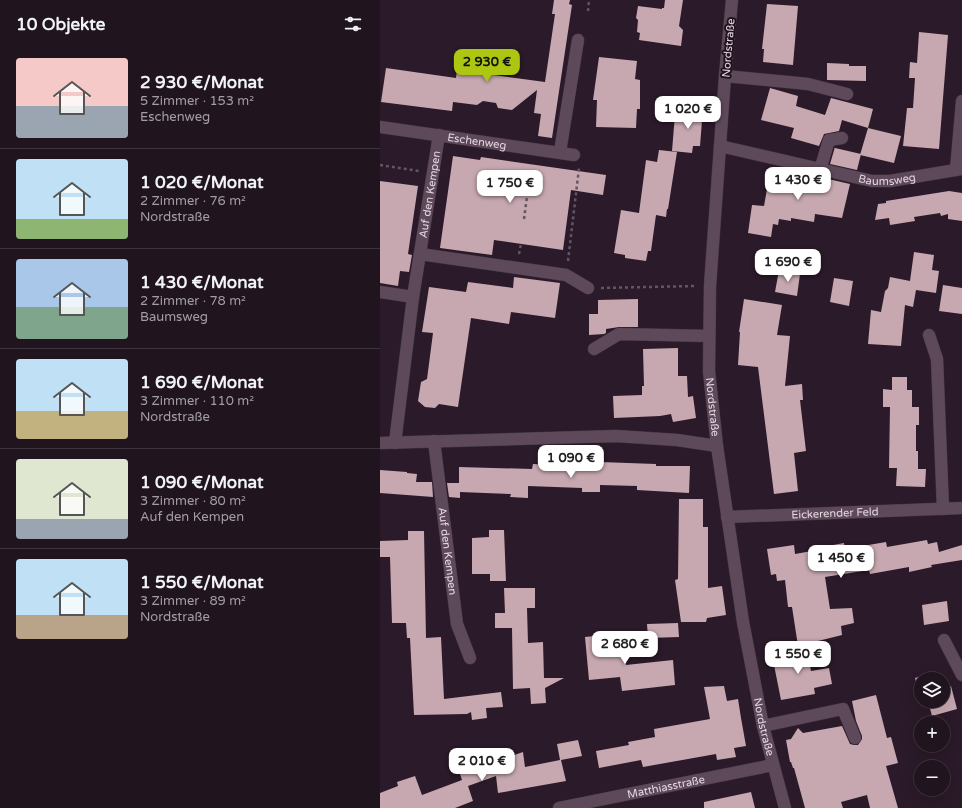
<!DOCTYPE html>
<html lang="de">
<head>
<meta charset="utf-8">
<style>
  body { margin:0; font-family:"Varela Round",sans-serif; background:#2d212c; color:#f1f3f6; height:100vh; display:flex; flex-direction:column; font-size:15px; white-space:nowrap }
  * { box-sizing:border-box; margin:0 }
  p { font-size:13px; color:#a29ea4 }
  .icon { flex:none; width:22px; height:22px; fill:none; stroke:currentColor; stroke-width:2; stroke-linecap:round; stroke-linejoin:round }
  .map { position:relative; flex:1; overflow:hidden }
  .drawer { display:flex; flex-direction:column; background:#20141f; width:380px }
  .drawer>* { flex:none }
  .controls { position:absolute; left:534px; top:672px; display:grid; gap:8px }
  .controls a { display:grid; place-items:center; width:36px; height:36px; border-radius:50%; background:#20141f; box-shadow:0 4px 16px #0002,0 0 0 1px #3d333d; font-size:20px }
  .price { position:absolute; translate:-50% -34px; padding:0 9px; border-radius:8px; background:#fff; color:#222; font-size:13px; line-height:26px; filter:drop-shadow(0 1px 2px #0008) }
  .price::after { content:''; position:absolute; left:50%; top:24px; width:12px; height:9px; margin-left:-6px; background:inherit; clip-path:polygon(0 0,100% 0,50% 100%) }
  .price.active { background:#acc611; color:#111 }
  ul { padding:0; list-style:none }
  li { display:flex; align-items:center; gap:12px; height:100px; padding:0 16px }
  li+li { border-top:1px solid #3d333d }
  li span { display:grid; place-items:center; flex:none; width:112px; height:80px; border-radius:4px; color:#555 }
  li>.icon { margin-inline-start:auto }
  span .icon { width:48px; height:48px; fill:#fffc; stroke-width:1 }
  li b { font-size:17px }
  h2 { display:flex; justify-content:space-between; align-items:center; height:48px; padding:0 16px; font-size:17px }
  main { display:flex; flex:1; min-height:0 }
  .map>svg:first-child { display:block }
</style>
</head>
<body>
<main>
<section class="drawer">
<h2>10 Objekte<svg class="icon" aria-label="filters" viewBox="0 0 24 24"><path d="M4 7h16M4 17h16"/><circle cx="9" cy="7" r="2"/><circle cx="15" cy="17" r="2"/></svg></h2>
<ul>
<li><span style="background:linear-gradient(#f6c9c9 60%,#9aa5b1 0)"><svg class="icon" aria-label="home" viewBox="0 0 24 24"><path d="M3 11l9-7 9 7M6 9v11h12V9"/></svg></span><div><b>2 930 €/Monat</b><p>5 Zimmer · 153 m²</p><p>Eschenweg</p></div></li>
<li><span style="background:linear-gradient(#bfe0f5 75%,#8fb573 0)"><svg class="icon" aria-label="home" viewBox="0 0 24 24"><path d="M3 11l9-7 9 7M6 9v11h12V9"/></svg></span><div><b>1 020 €/Monat</b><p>2 Zimmer · 76 m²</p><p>Nordstraße</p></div></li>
<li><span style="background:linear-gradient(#a9c7e8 60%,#7fa58c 0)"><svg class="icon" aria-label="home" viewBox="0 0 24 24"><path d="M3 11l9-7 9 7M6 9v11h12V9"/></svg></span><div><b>1 430 €/Monat</b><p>2 Zimmer · 78 m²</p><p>Baumsweg</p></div></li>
<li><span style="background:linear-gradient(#bfe0f5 65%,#c2b280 0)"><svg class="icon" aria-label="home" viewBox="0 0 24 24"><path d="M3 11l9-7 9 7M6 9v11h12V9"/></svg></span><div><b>1 690 €/Monat</b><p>3 Zimmer · 110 m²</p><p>Nordstraße</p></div></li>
<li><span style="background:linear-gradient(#dfe7d0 75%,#9aa5b1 0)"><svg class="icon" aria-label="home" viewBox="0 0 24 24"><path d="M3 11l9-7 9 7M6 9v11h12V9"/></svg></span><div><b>1 090 €/Monat</b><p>3 Zimmer · 80 m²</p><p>Auf den Kempen</p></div></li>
<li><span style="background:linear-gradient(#bfe0f5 70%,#b9a48a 0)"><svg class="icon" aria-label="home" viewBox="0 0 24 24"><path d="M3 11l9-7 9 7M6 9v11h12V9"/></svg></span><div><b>1 550 €/Monat</b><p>3 Zimmer · 89 m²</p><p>Nordstraße</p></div></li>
</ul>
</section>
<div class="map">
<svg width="582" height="808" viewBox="0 0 582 808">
  <rect width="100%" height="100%" fill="#2b1a29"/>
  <path fill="#c7a8b0" d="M174,0H190L189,4L192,5L172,138L158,136L161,114L154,113L157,90L132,110L118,108L116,103L103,101L97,105L73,102L72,111L1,102L6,68L76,78L77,70L165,82L175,14H172Z
    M285,0H303L299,26L303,30L301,46L259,40L260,33L257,32L258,20L256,18L258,6L282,9V8H284Z
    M387,4L418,6L413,65L383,62L384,49H382Z
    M539,32L568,35L559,149L523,146L527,108H533L535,78H529L530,62L537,63Z
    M219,57L257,61L255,79L260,80V109H257L256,128L216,127L217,100H213Z
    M447,63L469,64V66H486V81L447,80Z
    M390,88L418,96L416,106L445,115L451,98L493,109L488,128L521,136L514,163L480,155L488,128L462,120L459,131L444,134L439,146L411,138L414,128L381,120Z
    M308,107L323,108L320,146H313L312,153L292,151L295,114L307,115Z
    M455,147V148L481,154L477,170L450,164Z
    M279,150L297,152L288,209H287L286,217L276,215L271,251H268L266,261L245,258V255L234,253L241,210L259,213L266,160L277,162Z
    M73,156L100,160L101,157L226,175L223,195L191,190L183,250L114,240L112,255L60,248Z
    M396,167L470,184L462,218L435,214L434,222L411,218V221L399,219L398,225L393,224L391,237L368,233L372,205L384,206L387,189H392Z
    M0,181L38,186L28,254L32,255L29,272L20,271L18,286L0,283Z
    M569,191L582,193V221L568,219V214L561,216L560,213L534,217L535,221L510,225L509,218L495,220L498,204L506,203V201Z
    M534,252L554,255L552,270L559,271L556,293L536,290L533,307L525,305L521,346L488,344L491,310L501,312L505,291L508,288L510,277L530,281Z
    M399,270L420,274L417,296L395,292Z
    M134,277L180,283L175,318L131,312L129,324L91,318L78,407L59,404L55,408L45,407L38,401L41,382L47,379L53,333L42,332L49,287L86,292L88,282L133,288Z
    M454,278L473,281L469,306L450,302Z
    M563,285L582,288V314L559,311Z
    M258,299V327H239L226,329V333L224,334L209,335V314H218V300Z
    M364,299L402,305L397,335L410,336L405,386L422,384L423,400H420L426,451L414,453L418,491L394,494L378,367L358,365L360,332H359Z
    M298,348V376H307L308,397L313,396L316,418L293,422L291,414L280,416L234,418L233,396L262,395V386H264L263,349Z
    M512,377H527V390H532V407H539V425H536V451H538V469H546L545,487L516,486L517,468H509L510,407H503V389L512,390Z
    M220,462L276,464V466H310L309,493L257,490V486L220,485V492H202V488L148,486V498L130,497L131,494L80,492V498L69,497L67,483H79V467L152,469L153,464L220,467Z
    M0,470L27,472V473L37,474L36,482H52L53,497L0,493Z
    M299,499H323V527H328V588L342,586L346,615L327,618L326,622H301L295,580L298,579Z
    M109,530H124L126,581H110V574H92V538L109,537Z
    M28,531H44L46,638L61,637L64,699L121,692L123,707L106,708L107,718L92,720L91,712L87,714L34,715L30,638H27L26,623H12L10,557H0V541L28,540Z
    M547,540L548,544L557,542L559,552L582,545V560L551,565L552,567L529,572V567L490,574L489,570L445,577L450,609L472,608L474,623L461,626L462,635L418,646L412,607H408L405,580L397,581L396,574L391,575L387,549L414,545L415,554L443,549L442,547L464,543L465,549L506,542L507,547Z
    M124,588H155V608H147L148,643L163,642L164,678H184L165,688L166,703L151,704L150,688L133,689L132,628H115V613H125Z
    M567,601L569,621L544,625L542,605Z
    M298,623L299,637L268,638L267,624Z
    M243,633L246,665L293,660L295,685L242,691L240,677L209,680L205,637Z
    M427,649L431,671L449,668L452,684L434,688L435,694L401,700L392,655Z
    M549,674L550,679H541V693H539L535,678Z
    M344,686L347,701L358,699L361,718L366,746L354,748L356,757L337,760L336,754L263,767L261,760L219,768L216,751L249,745L248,742L275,737L274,729L330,719L324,687Z
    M571,686L577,709L552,716L548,701H563V688Z
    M496,695L507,738L511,737L518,763L506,766L518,808H490L487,795L461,802L463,808H425L414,768H413L411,762H410L406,740L411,739L418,728L423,733L462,726L470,744L474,745H478L482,739V736L476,721L472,701Z
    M198,740L202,756L181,760L186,781L118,793L116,776L88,786L93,801L75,808H0V793L18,786L17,782L35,776L42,795L82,780L80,774L143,752L145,767L180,760L177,744Z
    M371,792L375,808H324V802Z"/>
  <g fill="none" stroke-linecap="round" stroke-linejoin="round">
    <defs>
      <g id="minor">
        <path id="s1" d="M352,0L345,76L330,286L329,371L337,446L363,622L383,726L405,808"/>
        <path d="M345,76L428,84L467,94"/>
        <path id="s2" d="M0,127L194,155"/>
        <path id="s3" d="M340,146L492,181H510L582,169"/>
        <path d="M180,152L198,40"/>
        <path d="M440,170L449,140L462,138"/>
        <path d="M576,170L582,101"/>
        <path d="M40,254L186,275L208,288"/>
        <path d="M0,292L33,297"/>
        <path d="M549,335L557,359L563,509"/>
        <path d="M214,349L239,334L329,336"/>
        <path id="s4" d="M54,441L77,624L90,658"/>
        <path d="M0,443L236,436L297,440L337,446"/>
        <path id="s5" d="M15,443L33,297L59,135"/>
        <path id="s6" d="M347,517L582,508"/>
        <path d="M564,640L582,675"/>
        <path d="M383,726L463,709L475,738"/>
        <path id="s7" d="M179,808L393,765"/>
      </g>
    </defs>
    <use href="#minor" stroke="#453743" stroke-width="13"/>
    <path stroke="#655562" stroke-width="2.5" stroke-dasharray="3 3" stroke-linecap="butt" d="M208,11L209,0
      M0,165L39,171
      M144,219L148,189
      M139,254L141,244
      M188,261L199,168
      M221,288L316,286"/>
    <use href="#minor" stroke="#5e495a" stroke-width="12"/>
  </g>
  <g text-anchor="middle" stroke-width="4" stroke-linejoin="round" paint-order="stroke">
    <g font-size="11" fill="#e4d7e1" stroke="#21111f">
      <text transform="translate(348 48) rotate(-85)" y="4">Nordstraße</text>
      <text dy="4" stroke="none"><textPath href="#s2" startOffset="98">Eschenweg</textPath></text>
      <text dy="4" stroke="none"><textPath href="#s3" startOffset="171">Baumsweg</textPath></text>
      <text dy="4" stroke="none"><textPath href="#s5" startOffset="251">Auf den Kempen</textPath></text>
      <text dy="4" stroke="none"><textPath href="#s1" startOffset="408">Nordstraße</textPath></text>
      <text dy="4" stroke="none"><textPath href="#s6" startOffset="108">Eickerender Feld</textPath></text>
      <text dy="4" stroke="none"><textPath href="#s4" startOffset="111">Auf den Kempen</textPath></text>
      <text dy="4" stroke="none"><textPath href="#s1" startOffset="732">Nordstraße</textPath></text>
      <text dy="4" stroke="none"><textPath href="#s7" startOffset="109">Matthiasstraße</textPath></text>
    </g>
  </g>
</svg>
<div class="controls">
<a><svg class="icon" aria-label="layers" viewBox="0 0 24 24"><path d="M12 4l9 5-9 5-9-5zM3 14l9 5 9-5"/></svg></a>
<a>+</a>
<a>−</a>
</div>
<b class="price active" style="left:107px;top:83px">2 930 €</b>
<b class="price" style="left:308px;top:130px">1 020 €</b>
<b class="price" style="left:418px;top:201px">1 430 €</b>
<b class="price" style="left:130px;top:204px">1 750 €</b>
<b class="price" style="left:408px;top:283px">1 690 €</b>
<b class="price" style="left:191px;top:479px">1 090 €</b>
<b class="price" style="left:461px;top:579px">1 450 €</b>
<b class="price" style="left:245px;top:665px">2 680 €</b>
<b class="price" style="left:418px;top:675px">1 550 €</b>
<b class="price" style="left:102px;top:782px">2 010 €</b>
</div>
</main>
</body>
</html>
